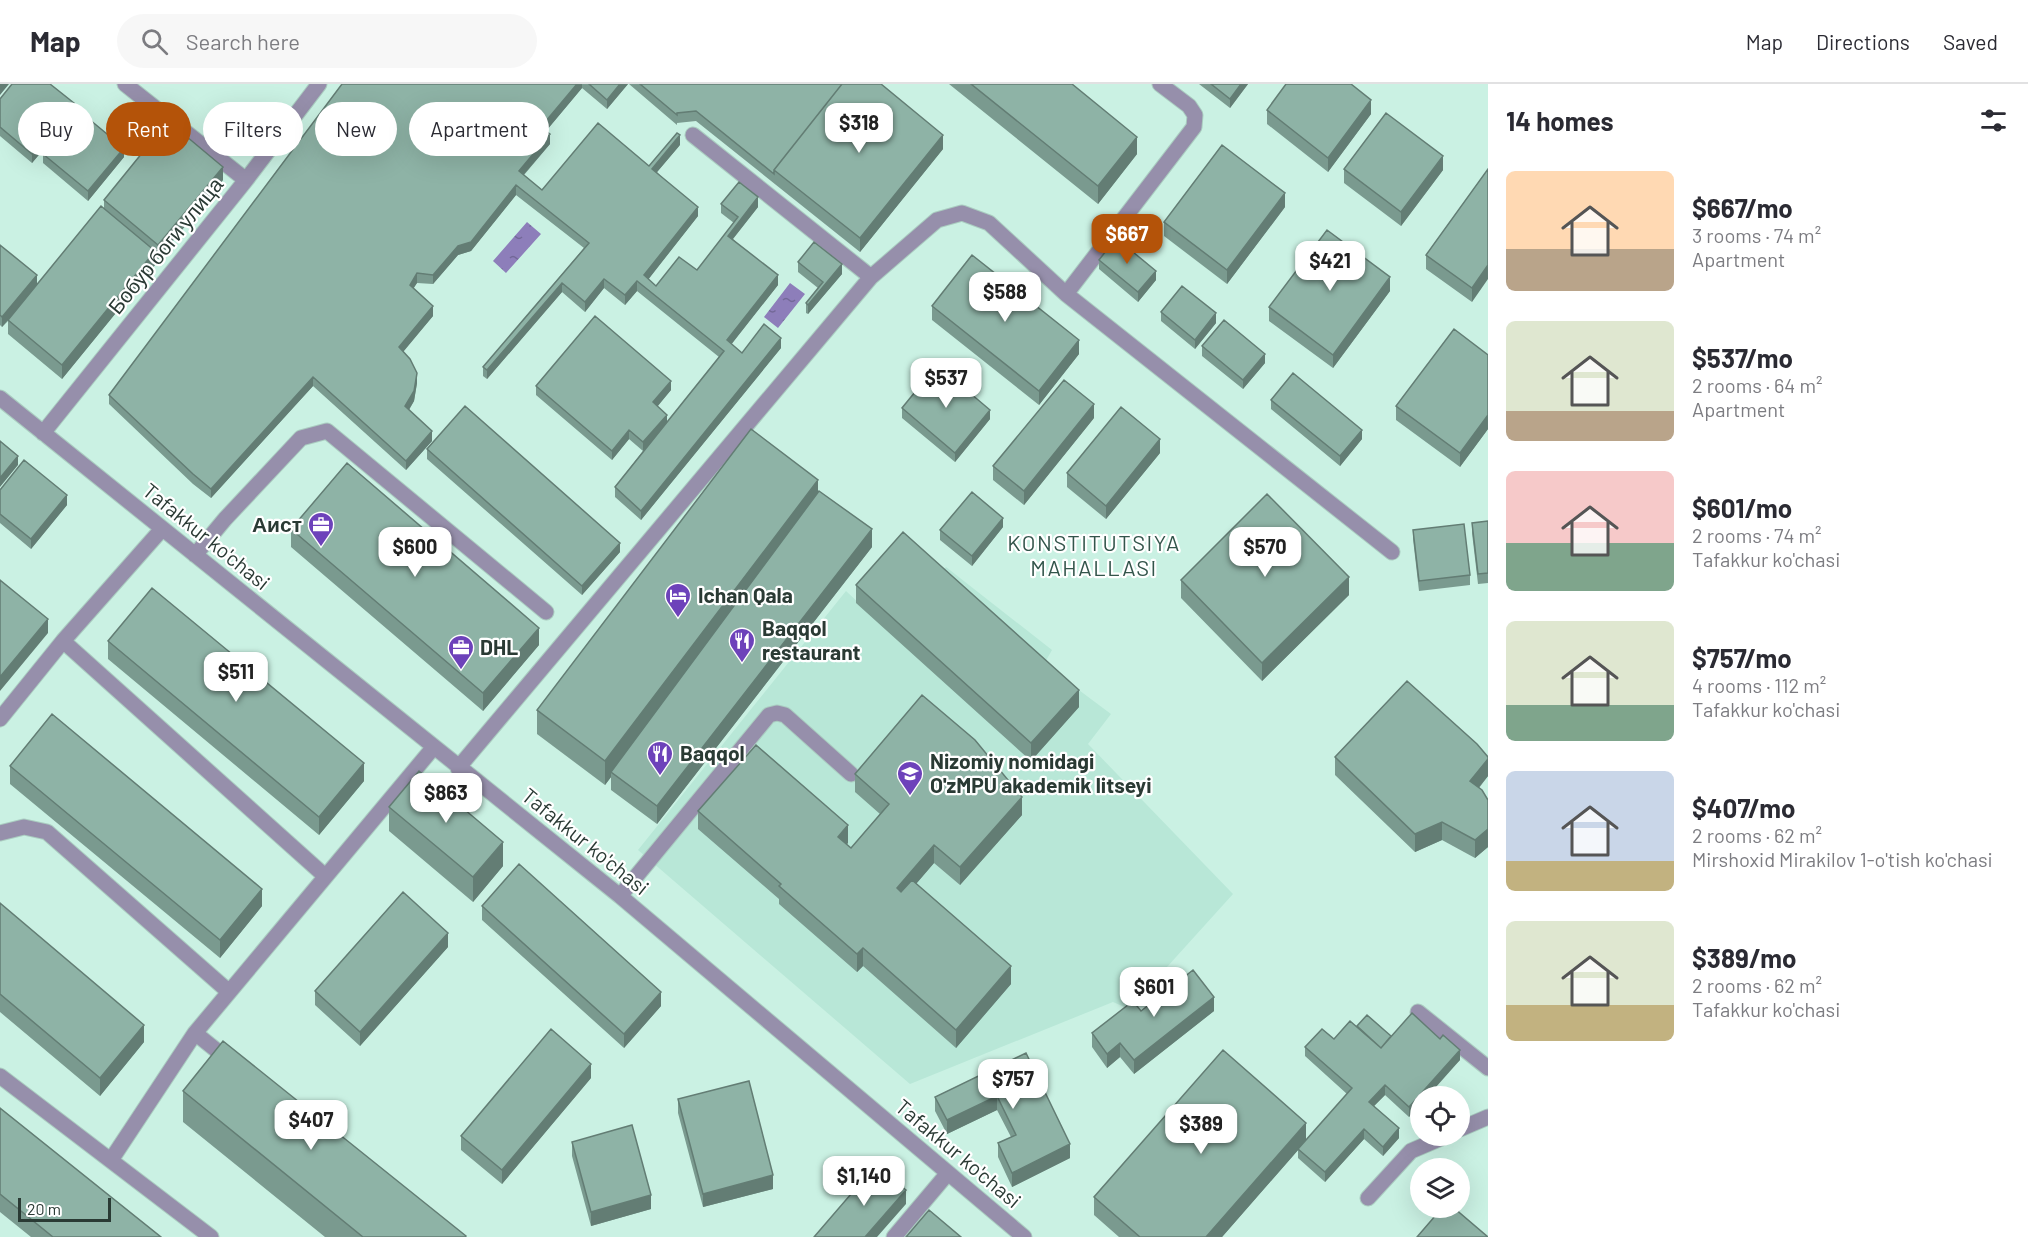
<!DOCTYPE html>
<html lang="en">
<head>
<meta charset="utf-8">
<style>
  body { margin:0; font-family:Barlow,sans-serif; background:#f7f7f7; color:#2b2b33; height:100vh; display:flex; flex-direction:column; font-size:22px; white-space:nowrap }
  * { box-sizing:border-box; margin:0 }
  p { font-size:20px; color:#7c7c81 }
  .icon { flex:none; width:33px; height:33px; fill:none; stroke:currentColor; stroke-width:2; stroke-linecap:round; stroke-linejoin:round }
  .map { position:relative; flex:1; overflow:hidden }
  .panel { display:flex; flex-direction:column; background:#fff; width:540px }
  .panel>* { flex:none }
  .top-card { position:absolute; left:18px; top:18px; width:570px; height:54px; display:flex; gap:12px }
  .fabs { position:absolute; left:1410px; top:1002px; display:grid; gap:12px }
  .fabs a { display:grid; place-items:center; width:60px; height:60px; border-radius:50%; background:#fff; box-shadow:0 6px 24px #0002; font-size:30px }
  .scale { position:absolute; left:18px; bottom:15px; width:93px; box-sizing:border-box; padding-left:6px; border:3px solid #2a3a34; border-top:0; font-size:16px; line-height:21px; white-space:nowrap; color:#2a3a34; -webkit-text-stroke:4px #fff; paint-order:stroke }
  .price { position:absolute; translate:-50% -51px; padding:0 14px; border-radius:12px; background:#fff; color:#222; font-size:20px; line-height:39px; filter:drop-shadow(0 2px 3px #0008) }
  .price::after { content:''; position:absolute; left:50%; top:36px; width:18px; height:14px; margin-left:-9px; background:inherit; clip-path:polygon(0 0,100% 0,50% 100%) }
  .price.current { background:#b45309; color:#fff }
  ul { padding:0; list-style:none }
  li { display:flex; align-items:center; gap:18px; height:150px; padding:0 18px }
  li span { display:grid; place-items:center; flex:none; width:168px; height:120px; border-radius:9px; color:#555 }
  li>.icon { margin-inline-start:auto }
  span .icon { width:72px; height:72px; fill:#fffc; stroke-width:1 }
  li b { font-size:26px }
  h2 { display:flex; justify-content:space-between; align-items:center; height:72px; padding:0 18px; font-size:26px }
  .chip { padding:0 21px; border-radius:27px; background:#fff; box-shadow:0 6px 24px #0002; font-size:21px; line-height:54px }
  .chip.current { background:#b45309; color:#fff }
  header { display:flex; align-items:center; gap:36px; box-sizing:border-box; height:84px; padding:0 30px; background:#fff; border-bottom:2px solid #e1e1e2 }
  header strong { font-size:28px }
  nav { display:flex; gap:33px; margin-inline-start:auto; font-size:21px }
  .search { width:420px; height:54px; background:#f7f7f7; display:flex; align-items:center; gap:15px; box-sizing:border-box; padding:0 21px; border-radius:33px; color:#7c7c81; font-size:22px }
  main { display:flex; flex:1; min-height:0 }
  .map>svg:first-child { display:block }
</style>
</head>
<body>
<header>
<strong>Map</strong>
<div class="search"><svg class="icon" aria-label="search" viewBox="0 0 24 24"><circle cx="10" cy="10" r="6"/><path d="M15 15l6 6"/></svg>Search here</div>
<nav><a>Map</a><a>Directions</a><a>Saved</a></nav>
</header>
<main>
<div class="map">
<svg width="1488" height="1153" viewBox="0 0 1488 1153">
  <defs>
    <pattern id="water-ripples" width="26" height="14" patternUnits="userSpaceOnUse" patternTransform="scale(1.5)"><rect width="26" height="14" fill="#8d7eba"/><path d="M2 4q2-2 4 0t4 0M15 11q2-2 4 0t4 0" fill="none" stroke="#736898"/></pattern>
  </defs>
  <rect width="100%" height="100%" fill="#caf1e3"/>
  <path fill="#b8e7d7" d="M946,483L1052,566L1044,580L1111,630L1088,660L1233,810L1129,925L1113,918L910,1000L638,766L846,507L891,549Z"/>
  <path fill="url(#water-ripples)" d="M527,138L541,150L506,189L493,177Z
    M790,199L805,210L778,244L764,233Z"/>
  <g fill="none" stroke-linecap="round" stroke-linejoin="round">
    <defs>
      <path id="minor" d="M125,0L246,96
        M693,51L871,193
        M1066,210L1194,43L1195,31L1189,22L1160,0
        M0,314L620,812L1024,1153
        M43,349L246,96L319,0
        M195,471L225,435L301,354L327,347L546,528
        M63,557L325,792
        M0,635L63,557L162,445
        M458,684L871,193L937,136L962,129L989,139L1066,210L1392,468
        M0,749L24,743L47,748L228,907
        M620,812L769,631L777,629L785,631L851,690
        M1418,928L1488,984
        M195,949L231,978
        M0,992L211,1153
        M1460,1045L1488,1033
        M111,1076L195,949L433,664
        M1368,1114L1411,1067L1446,1052
        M894,1153L948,1089"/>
    </defs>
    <use href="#minor" stroke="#aaccc0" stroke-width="17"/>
    <use href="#minor" stroke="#968fab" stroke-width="15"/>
  </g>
  <path fill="#7a9a8f" d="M342,0H628L607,25L582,4L546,47L550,60L524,91L542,106L649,82L680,61L657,88L698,132L648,195L656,202L697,186L734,139L721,129V120L758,123L733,155L778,201L731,260L742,269L781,264L641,436L615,413V403L643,367L629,355L612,376L536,311V302L671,306L657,322L667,338L719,273L637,207L625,221L604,204L585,228L562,208L487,295L483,292V283L584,164L516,111L471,167L458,171L433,200L417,199L413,204L433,232L403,267L417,299L414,317L409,326L432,357L406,386L313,302L211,414L193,400L109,320V311Z
    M629,0H881L943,65L860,168L696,37L677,39V41Z
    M949,0H1072L1137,70L1098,120Z
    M1199,0H1248L1230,24Z
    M0,15L74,29L32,79L0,52Z
    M1267,26L1371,30L1328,88L1267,40Z
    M43,70L124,73L88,117L43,79Z
    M1344,85L1443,86L1401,142L1344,99Z
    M1488,85L1472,218L1426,185V171Z
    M223,96L158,175L155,172V181L62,295L8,250V237L2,243L0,241V161L37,200L104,125V116Z
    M1285,123L1227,200L1164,152V138Z
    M1099,176L1156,196L1138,218L1099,185Z
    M798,178L842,190L808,230L806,229V219L818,204L798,188Z
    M1390,207L1333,284L1269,237V223Z
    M932,222L1079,270L1039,321L932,236Z
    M1161,228L1216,239L1195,265L1161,237Z
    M1202,262L1265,279L1243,305L1202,272Z
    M1488,271V345L1460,383L1396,336V322Z
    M1271,316L1362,355L1340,382L1271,325Z
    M902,324L990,335L955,378L902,334Z
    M1094,334L1024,421L993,396V382Z
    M427,365L620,468L582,511L427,375Z
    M1160,369L1106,435L1067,403V389Z
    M0,406L67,421L31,465L0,439Z
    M818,408L872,463L657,740L611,706V693L605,701L537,650V626Z
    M1488,437V499L1478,500L1472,449V439Z
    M1003,443L972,482L940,456V446Z
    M291,445L539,561L483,627L291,463Z
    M1413,446L1470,491V501L1419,507L1413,455Z
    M1181,496L1349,511L1262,597L1181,514Z
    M856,501L1079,623L1031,677L856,519Z
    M108,557L364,697L319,751L108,575Z
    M1335,673H1488V692L1479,704L1488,716V763L1475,774L1442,756L1415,768L1335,691Z
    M10,682L262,822L220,874L10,700Z
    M855,690L1022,731L960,801L934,779L916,800L1011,900L956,964L863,882L857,888L779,820V815L698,745V727L848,759L846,760L851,764L880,730L855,708Z
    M389,723L503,782L473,818L389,747Z
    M0,819L144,958L100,1012L0,928Z
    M482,822L661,922L624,964L482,836Z
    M448,863L360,962L315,921V907Z
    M1141,927H1214L1134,990L1120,973L1107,984L1092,963V949Z
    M1357,942L1391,952L1460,976L1420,1012V1020L1409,1033L1385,1011L1374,1022L1399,1054L1383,1072L1364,1055L1325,1098L1298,1074V1066L1222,1153H1119L1094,1131V1113L1306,1056L1347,1010L1305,972V963L1334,955Z
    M1026,969L1070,1074L1012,1103L998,1073V1059L1011,1053L997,1026L947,1050L935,1027V1013Z
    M591,994L502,1100L461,1066V1052Z
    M183,1007L466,1153H325L183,1038Z
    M678,1015L773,1105L703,1123L678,1029Z
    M0,1024L161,1153H31L0,1128Z
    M572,1058L651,1125L591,1142L572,1072Z"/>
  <path fill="#637d74" d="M0,0H9L0,11Z
    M577,0H582V4L541,53V43Z
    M620,0H628L607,25V16Z
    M1241,0H1248L1230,24V15Z
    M1371,16V30L1328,88V74Z
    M74,19V29L32,79V70Z
    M550,50V60L519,96V87Z
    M680,51V61L652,94V85Z
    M943,51V65L860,168V154Z
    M1137,53V70L1098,120V102Z
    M124,64V73L88,117V107Z
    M1443,72V86L1401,142V128Z
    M223,83V96L158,175V161Z
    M516,101V111L471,167L458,171L433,200V191L458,162Z
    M1285,109V123L1227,200V186Z
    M758,113V123L728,161V152Z
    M698,123V132L644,201V191Z
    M155,167V181L62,295V281Z
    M842,180V190L808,230V221Z
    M1488,181V195L1472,218V204Z
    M1156,187V196L1138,218V208Z
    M417,189V199L410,210V201Z
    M37,191V201L2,243V233Z
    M778,191V201L727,266V256Z
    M1390,193V207L1333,284V271Z
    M604,195V204L585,228V218Z
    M637,197V207L625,221V211Z
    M562,199V208L487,295V286Z
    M433,222V232L399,273V263Z
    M1216,229V239L1195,265V256Z
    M781,254V264L641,436V427Z
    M1079,256V270L1039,321V307Z
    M1265,270V279L1243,305V296Z
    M417,289V299L414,317L405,332V322Z
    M313,293V302L211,414V405Z
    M671,297V306L653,328V318Z
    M1094,320V334L1024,421V407Z
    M990,326V335L955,378V369Z
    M667,331V340L643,367V358Z
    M1488,331V345L1460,383V369Z
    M629,346V355L612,376V367Z
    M1362,346V355L1340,382V372Z
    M432,347V357L406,386V377Z
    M1160,355V369L1106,435V422Z
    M18,372V381L0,403V394Z
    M818,396V421L611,688V693L605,701V677Z
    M67,411V421L31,465V455Z
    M1003,434V443L972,482V472Z
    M872,445V463L657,740V722Z
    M620,459V468L582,511V502Z
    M1349,493V511L1262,597V579Z
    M48,535V549L0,607V593Z
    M539,544V561L483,627V609Z
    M1079,606V623L1031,677V659Z
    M1488,675V692L1470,714V697Z
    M364,679V697L319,751V733Z
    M1022,713V731L960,801V783Z
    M1442,738V756L1415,768V750Z
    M848,741V759L838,771V753Z
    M1488,745V763L1475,774V756Z
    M503,758V782L473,818V793Z
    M934,761V779L897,822V804Z
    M262,805V822L220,874V856Z
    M448,849V863L360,962V948Z
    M863,864V882L857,888V870Z
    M1011,882V900L956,964V946Z
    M661,908V922L624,964V950Z
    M1214,913V927L1134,990V976Z
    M144,941V958L100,1012V994Z
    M1120,959V973L1107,984V970Z
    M1460,966V976L1428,1012H1420V1020L1409,1033V1023Z
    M591,980V994L502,1100V1086Z
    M1385,1001V1011L1369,1027V1018Z
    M997,1012V1026L947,1050V1036Z
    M1306,1039V1057L1222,1153H1206Z
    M1399,1044V1054L1383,1072V1063Z
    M1364,1045V1055L1325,1098V1088Z
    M1070,1060V1074L1012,1103V1089Z
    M773,1091V1105L703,1123V1110Z
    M906,1106V1120L877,1153H865Z
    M651,1111V1125L591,1142V1128Z"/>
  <path fill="#8eb3a6" stroke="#637d74" stroke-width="1.5" d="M12,0H50L74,19L32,70L0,43V15Z
    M342,0H577L541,43L550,50L519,87L542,106L598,39L649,82L677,49L680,51L652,85L698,123L644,191L656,202L679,173L697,186L738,133L721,120L739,98L758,113L728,152L778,191L727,256L742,269L764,240L781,254L641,427L615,403L724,267L637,197L625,211L604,195L585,218L562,199L487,286L483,283L589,159L516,101L471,158L458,162L433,191L417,189L410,201L433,222L399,263L410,275L417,289L414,307L405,322L432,347L406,377L313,293L211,405L193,390L109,311Z
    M589,0H620L607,16Z
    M640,0H842L774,86V90L696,27L677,29V31Z
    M842,0H881L943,51L860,154L774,86Z
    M971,0H1072L1137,53L1098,102Z
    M1211,0H1241L1230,15Z
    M1286,0H1351L1371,16L1328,74L1267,26Z
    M78,26L124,64L88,107L43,70Z
    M1386,29L1443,72L1401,128L1344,85Z
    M168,37L223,83L158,161L104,116Z
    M1222,61L1285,109L1227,186L1164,138Z
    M1488,85V181L1472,204L1426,171Z
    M101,122L155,167L62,281L8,236Z
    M1327,146L1390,193L1333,271L1269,223Z
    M1116,154L1156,187L1138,208L1099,176Z
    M814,158L842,180L808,221L806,219L823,198L798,178Z
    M0,161L37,191L2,233L0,231Z
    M972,171L1079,256L1039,307L932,222Z
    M1182,202L1216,229L1195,256L1161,228Z
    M595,232L671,297L653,318L667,331L643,358L629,346L612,367L536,302Z
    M1224,236L1265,270L1243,296L1202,262Z
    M1454,245L1488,271V331L1460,369L1396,322Z
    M937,281L990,326L955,369L902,324Z
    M1293,289L1362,346L1340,372L1271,316Z
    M1064,296L1094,320L1024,407L993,382Z
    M465,322L620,459L582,502L427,365Z
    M1121,323L1160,355L1106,422L1067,389Z
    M751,345L818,396L605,677L537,626Z
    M0,357L18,372L0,394Z
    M24,376L67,411L31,455L0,430V406Z
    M347,379L539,544L483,609L291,445Z
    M819,407L872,445L657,722L611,688Z
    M972,408L1003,434L972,472L940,446Z
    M1267,410L1349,493L1262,579L1181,496Z
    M1488,437V489L1478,490L1472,439Z
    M1464,440L1470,491L1419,497L1413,446Z
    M903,448L1079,606L1031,659L856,501Z
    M0,496L48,535L0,593Z
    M152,504L364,679L319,733L108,557Z
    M1407,597L1477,660L1488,673V675L1470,697L1482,706L1488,716V745L1475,756L1442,738L1415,750L1335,673Z
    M922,611L975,656L1022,713L960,783L934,761L897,804L901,808L912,796L1011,882L956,946L863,864L857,870L779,802L781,800L698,727L756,661L848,741L838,753L851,764L889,720L855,690Z
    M52,630L262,805L220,856L10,682Z
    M419,687L503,758L473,793L389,723Z
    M519,780L661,908L624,950L482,822Z
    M403,808L448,849L360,948L315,907Z
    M0,819L144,941L100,994L0,910Z
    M1193,886L1214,913L1134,976L1120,959L1107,970L1092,949L1133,917L1141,927Z
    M1412,929L1440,955L1443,951L1460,966L1409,1023L1385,1001L1369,1018L1399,1044L1383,1063L1364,1045L1325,1088L1298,1065L1352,1004L1305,963L1322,945L1334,955L1350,937L1381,964Z
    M1367,931L1391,952L1381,964L1357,942Z
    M551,945L591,980L502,1086L461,1052Z
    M223,957L466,1152L465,1153H363L183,1007Z
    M1223,966L1306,1039L1206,1153H1140L1094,1113Z
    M1026,969L1070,1060L1012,1089L998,1059L1016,1051L997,1012L947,1036L935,1013Z
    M749,997L773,1091L703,1110L678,1015Z
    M0,1024L161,1153H53L0,1110Z
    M632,1041L651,1111L591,1128L572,1058Z
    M876,1081L906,1106L865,1153H814Z
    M1442,1124H1454L1488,1153H1417Z
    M929,1126L961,1153H906Z"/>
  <defs>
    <symbol id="office-pin" viewBox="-11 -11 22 30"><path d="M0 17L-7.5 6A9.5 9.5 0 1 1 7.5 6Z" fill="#6d42ba" stroke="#fff"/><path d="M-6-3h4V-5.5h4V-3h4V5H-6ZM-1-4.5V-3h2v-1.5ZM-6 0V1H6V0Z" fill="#fff"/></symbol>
    <symbol id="hotel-pin" viewBox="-11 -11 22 30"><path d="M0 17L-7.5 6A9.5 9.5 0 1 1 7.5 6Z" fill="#6d42ba" stroke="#fff"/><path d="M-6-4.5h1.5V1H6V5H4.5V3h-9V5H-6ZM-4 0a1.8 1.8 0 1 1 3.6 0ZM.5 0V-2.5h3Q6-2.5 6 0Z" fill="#fff"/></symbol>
    <symbol id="restaurant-pin" viewBox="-11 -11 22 30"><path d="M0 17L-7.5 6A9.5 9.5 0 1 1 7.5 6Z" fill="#6d42ba" stroke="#fff"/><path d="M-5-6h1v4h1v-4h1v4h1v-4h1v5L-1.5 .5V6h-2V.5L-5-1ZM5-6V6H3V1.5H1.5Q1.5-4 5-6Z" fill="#fff"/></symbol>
    <symbol id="university-pin" viewBox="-11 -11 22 30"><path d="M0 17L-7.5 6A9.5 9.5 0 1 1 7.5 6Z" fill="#6d42ba" stroke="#fff"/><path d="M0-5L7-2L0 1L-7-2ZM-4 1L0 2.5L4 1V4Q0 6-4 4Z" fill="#fff"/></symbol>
  </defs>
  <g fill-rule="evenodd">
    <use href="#office-pin" x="306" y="426" width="30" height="40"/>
    <use href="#hotel-pin" x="663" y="497" width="30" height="40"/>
    <use href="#restaurant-pin" x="727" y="542" width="30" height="40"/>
    <use href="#office-pin" x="446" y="549" width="30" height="40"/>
    <use href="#restaurant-pin" x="645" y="655" width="30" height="40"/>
    <use href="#university-pin" x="895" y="675" width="30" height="40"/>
  </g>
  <g text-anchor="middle" stroke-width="4.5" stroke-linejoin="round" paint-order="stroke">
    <g font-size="21" fill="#2a3a34" stroke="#fff">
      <text transform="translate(166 162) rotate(-51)" y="7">Бобур боги улица</text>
      <text transform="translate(206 453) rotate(39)" y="7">Tafakkur ko'chasi</text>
      <text transform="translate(585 758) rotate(39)" y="7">Tafakkur ko'chasi</text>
      <text transform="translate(958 1070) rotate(40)" y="7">Tafakkur ko'chasi</text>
    </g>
    <g font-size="21" font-weight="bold" fill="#2a3a34" stroke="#fff" text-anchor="start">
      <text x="302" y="448" text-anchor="end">Аист</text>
      <text x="698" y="519">Ichan Qala</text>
      <text x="762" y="552">Baqqol<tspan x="762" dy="24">restaurant</tspan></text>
      <text x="480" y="571">DHL</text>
      <text x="680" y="677">Baqqol</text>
      <text x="930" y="685">Nizomiy nomidagi<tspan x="930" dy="24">O'zMPU akademik litseyi</tspan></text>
    </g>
    <g font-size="22" letter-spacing="1.5" fill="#33554b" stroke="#fff">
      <text x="1094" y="467">KONSTITUTSIYA<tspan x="1094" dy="25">MAHALLASI</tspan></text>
    </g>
  </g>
</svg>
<div class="fabs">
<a><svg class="icon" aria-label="locate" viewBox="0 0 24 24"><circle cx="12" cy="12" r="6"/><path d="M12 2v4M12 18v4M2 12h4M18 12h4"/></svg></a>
<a><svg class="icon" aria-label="layers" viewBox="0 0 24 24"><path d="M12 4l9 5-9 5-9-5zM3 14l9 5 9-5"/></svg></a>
</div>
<div class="scale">20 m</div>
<b class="price" style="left:859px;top:70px">$318</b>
<b class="price current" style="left:1127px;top:181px">$667</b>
<b class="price" style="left:1330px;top:208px">$421</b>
<b class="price" style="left:1005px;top:239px">$588</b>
<b class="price" style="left:946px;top:325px">$537</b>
<b class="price" style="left:415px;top:494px">$600</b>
<b class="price" style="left:1265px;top:494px">$570</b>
<b class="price" style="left:236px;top:619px">$511</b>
<b class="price" style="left:446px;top:740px">$863</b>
<b class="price" style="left:1154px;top:934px">$601</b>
<b class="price" style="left:1013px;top:1026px">$757</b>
<b class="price" style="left:311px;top:1067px">$407</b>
<b class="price" style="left:1201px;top:1071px">$389</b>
<b class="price" style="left:864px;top:1123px">$1,140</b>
<div class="top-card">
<a class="chip">Buy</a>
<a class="chip current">Rent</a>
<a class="chip">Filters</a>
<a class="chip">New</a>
<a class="chip">Apartment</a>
</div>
</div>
<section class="panel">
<h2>14 homes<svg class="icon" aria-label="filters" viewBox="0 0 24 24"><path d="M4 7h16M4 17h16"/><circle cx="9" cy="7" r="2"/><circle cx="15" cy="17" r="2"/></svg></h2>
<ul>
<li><span style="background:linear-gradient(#ffd9b3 65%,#b9a48a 0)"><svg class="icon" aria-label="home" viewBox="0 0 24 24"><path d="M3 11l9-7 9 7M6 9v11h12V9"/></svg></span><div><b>$667/mo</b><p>3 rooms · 74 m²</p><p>Apartment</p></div></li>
<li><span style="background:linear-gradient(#dfe7d0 75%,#b9a48a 0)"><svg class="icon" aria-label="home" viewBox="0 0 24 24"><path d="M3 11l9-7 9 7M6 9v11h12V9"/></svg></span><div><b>$537/mo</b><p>2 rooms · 64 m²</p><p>Apartment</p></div></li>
<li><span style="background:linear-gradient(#f6c9c9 60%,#7fa58c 0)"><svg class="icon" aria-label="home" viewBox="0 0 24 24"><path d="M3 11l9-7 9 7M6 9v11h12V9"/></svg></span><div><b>$601/mo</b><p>2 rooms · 74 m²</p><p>Tafakkur ko'chasi</p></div></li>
<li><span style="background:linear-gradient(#dfe7d0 70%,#7fa58c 0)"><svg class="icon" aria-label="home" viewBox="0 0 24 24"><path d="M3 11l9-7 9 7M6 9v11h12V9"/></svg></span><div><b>$757/mo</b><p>4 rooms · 112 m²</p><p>Tafakkur ko'chasi</p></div></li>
<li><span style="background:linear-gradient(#c9d6e8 75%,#c2b280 0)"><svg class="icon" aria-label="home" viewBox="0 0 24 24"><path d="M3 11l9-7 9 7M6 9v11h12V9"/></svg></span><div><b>$407/mo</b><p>2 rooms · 62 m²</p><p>Mirshoxid Mirakilov 1-o'tish ko'chasi</p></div></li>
<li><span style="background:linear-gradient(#dfe7d0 70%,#c2b280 0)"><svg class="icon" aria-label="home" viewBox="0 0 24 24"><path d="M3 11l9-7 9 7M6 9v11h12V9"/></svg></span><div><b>$389/mo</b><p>2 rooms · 62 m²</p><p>Tafakkur ko'chasi</p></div></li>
</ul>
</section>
</main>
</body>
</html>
